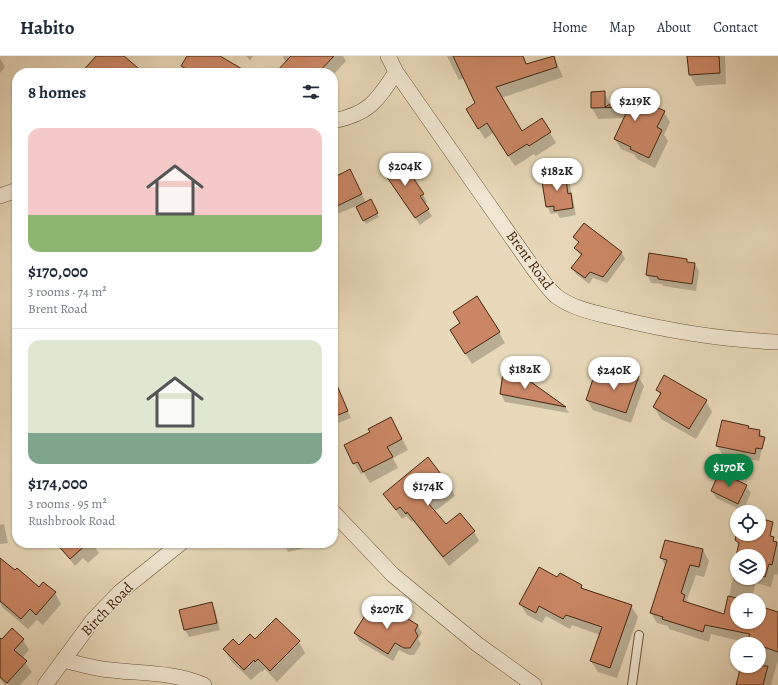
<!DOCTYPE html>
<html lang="en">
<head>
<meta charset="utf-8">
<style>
  body { margin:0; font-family:Alegreya,serif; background:#f2f2f3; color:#1f2937; height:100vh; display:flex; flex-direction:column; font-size:15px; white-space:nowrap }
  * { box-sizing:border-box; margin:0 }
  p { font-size:13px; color:#747a83 }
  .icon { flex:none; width:22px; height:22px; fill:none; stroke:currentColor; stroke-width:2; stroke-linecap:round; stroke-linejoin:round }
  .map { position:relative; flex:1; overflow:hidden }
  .drawer { position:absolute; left:12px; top:12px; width:326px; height:480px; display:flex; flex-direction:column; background:#fff; border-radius:16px; box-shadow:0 1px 3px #0004 }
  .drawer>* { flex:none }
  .fabs { position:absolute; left:730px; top:449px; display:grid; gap:8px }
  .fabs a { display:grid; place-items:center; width:36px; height:36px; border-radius:50%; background:#fff; box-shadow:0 1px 3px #0004; font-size:20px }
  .price { position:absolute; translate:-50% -34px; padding:0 9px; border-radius:14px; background:#fff; color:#222; font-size:13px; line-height:26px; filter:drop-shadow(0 1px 2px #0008) }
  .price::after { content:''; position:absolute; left:50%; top:24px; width:12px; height:9px; margin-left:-6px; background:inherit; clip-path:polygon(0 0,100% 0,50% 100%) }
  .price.on { background:#0b8043; color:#fff }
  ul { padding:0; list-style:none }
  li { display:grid; align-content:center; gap:8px; height:212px; padding:0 16px }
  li+li { border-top:1px solid #e0e1e3 }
  li span { display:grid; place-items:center; height:124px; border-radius:12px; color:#555 }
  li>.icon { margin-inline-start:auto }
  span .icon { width:72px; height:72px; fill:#fffc; stroke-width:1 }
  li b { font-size:17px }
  h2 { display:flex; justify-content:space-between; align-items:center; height:48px; padding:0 16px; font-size:17px }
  header { display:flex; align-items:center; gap:24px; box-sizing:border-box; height:56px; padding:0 20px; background:#fff; border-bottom:1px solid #e0e1e3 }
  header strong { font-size:19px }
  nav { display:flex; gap:22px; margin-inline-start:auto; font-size:14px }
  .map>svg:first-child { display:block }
</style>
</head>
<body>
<header>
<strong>Habito</strong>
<nav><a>Home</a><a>Map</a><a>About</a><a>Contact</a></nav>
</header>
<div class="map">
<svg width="778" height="629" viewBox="0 0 778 629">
  <rect width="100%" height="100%" fill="#e8d9ba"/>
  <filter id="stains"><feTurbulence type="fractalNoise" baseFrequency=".005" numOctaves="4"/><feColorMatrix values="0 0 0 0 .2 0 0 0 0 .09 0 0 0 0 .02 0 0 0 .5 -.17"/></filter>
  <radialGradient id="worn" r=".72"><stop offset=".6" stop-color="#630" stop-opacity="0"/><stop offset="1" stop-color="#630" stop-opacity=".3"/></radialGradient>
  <path fill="#0003" d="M188,0H217L245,17H187L183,10Z
    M246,0H253L250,4Z
    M284,0H343L346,5L333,19V17H276L286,7L283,1Z
    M447,0H502L524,4L527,9L554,1L563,21L501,42L521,76L542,63L556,87L536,100L534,98L515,110L493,77L485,83L473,64L476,48L464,22L459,24Z
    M688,0H725L726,28L696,30L690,19Z
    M0,2L5,11L0,17Z
    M604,36L610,49L627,39L664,56L670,66L664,79L668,85L655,112L637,103L635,99L621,93L615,83L625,62L598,63L592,52V37Z
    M565,117L569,124L576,159L560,162L557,157L551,158L547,150Z
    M385,118L409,123L423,138L427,146L424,148L432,160L420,169Z
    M354,122L366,147L373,148L379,161L366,168L356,150L333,160V123Z
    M585,168L622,197L625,203L607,227L593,222L589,228L576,218L573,212L581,200L575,192L579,188L575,181Z
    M650,198L687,204L688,207L695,208L699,215L696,235L663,230L662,228L651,227L647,219Z
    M499,276L505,287L472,308L457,285Z
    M504,319L524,322L565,351L569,357L505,346L501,338Z
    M638,320L644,330L631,367L593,354L587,344L601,327Z
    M337,331L351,362L333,369V333Z
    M657,334L706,345L712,356L696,383L661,363L654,351L661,340Z
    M391,362L408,394L393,402L398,412L370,427L364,417L361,418L354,407L371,376Z
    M748,370L750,374L759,375L764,383L759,405L722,398L717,390Z
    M450,430L455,440L434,456L445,470L474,476L479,485L449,510L413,465L412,466L406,460L402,463L385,439Z
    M746,430L751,437L743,455L716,442L712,435Z
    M4,468L8,487L0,488V469Z
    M737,478H753L773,483L778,489V516L777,519L774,518L771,531L756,527L751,544H737V566H759V550L778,556V604L771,629H737L742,610H759V588H748V587L711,578L709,586L669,573L668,570L657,567L651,557L666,511L661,502L703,494L709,505L704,521L696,519L687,544L689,548L725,560L737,502V522H759V500H737L739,490L736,484Z
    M57,487H92L99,497L88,507L83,502L75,510Z
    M278,487H311L310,491L288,496L285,490Z
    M0,506L39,532L55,537L61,548L43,569L37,564L28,573L2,551L0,547Z
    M558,523L581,530L584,534L631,550L638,561L617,622L598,616L591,605L600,579L572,569L570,573L546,560L542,567L527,559L520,548Z
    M211,547L215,554L220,574L189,581L185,574L181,555Z
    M390,553L418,570L422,577L418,583L421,588L414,599H409L399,594L393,605L359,585L355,577L386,560Z
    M0,583L23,584L29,594L22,602L32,616L20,629H5L0,623Z
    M255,584L299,586L305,597L277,626L265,613L262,616L261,615L251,624L231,605L224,593Z"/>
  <path fill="#cb8765" stroke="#452811" d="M96,0H124L144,17H81Z
    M187,0H220L249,17H194L181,10Z
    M291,0H334L318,17H275Z
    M453,0H523L526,8L554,0L557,11L496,31L522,75L542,62L551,76L529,90L527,88L508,100L487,67L478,73L466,53L475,47Z
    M687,0H719L720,17L689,19Z
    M605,35V51L627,38L665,55L657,71L662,74L649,102L630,93L631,91L614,83L629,51L591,52V36Z
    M394,101L409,122L412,120L424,138L420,140L429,153L415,162L380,111Z
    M350,113L362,138L333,152V122Z
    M565,116L568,138L571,137L573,152L554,155V150L546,151L541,119Z
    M371,143L378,157L363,165L356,151Z
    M584,167L622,196L603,221L590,216L585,222L571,212L582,198L574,192L579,186L573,181Z
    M649,197L687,203V206L695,207L692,228L658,223V221L646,219Z
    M477,240L500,276L465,298L450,274L460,267L453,256Z
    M620,313L639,320L626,357L586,344L593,323L601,326L603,319L617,324Z
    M503,317L524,321L566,351L500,338Z
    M664,319L707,344L689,373L653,351L661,337L656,334Z
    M333,320L348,355L333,361Z
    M391,361L402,383L387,391L393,401L363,416L358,406L353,408L344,389L370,376L368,373Z
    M722,364L749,370L748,372L760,374L759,380L765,381L762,393L756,392L755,398L716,390Z
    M428,401L450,430L428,447L446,468L460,457L475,475L443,501L407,456L406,458L400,451L396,454L383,438Z
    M719,416L747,429L738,448L711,435Z
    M759,462L773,466L770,480L774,481L773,485L777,486L772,509L769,508L765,521L759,519V500H737V514L733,513L739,487L735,484L737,476V478H759Z
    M665,484L703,493L699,511L690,509L681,537L685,539L683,545L724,558L728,540L745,544H737V566H759V550L778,556V596L747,585L750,578L705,569L703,576L662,563L663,561L650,557L667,504L660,502Z
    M56,487H88L70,503Z
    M0,502L15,514L17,512L39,531L43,526L56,536L36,559L30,553L21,563L0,545Z
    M539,511L557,521L560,517L582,529L581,532L632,549L610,612L590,605L602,571L566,559L563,563L539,550L536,557L519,548Z
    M212,546L217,567L184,574L179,554Z
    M371,550L386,559L390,552L418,569L415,575L418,580L410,592H404L395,587L388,598L354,577Z
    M276,562L300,585L270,615L258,603L255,606L254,604L244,614L223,593L233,583L239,589L250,578L255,583Z
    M12,572L24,583L14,594L27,605L7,627L0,621V582L2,583Z
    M741,610H768L763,629H736Z"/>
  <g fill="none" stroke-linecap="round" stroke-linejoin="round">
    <defs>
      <path id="service" d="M632,629L639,579"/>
      <path id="minor" d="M388,0L396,16L533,212C540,221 547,232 556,240C573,253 596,257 616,262C669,275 723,284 778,286
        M333,65C369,58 377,45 396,16
        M0,140L17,134
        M333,456L393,519L477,588L534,629
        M63,604C76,607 89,611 102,613C137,618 172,615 204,629
        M45,629L93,564L120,536L181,487"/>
    </defs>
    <use href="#service" stroke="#6e543b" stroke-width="10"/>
    <use href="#minor" stroke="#6e543b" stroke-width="16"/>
    <use href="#service" stroke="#f0e6d2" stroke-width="8"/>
    <use href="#minor" stroke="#f0e6d2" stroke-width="15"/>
  </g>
  <g text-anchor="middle" stroke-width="3" stroke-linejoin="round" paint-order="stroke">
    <g font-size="15" fill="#452811" stroke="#f0e6d2">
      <text transform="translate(530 204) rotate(54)" y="5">Brent Road</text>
      <text transform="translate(107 553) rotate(-46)" y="5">Birch Road</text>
    </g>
  </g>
  <rect width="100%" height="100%" filter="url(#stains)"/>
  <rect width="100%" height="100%" fill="url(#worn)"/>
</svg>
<div class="fabs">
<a><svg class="icon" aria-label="locate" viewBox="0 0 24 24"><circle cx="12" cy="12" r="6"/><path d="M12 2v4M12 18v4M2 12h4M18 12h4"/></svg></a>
<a><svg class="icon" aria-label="layers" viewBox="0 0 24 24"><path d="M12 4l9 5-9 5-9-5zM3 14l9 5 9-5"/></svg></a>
<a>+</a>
<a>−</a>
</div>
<b class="price" style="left:635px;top:66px">$219K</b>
<b class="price" style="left:405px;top:131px">$204K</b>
<b class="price" style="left:557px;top:136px">$182K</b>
<b class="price" style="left:525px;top:334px">$182K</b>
<b class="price" style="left:614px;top:335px">$240K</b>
<b class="price on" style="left:729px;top:432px">$170K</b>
<b class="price" style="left:428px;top:451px">$174K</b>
<b class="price" style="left:387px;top:574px">$207K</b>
<section class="drawer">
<h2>8 homes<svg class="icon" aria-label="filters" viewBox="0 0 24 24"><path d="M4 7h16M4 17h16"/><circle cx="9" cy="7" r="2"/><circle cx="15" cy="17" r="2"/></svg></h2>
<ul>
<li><span style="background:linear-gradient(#f6c9c9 70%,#8fb573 0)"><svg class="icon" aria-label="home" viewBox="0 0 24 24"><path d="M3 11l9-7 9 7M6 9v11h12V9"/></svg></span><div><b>$170,000</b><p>3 rooms · 74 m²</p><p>Brent Road</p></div></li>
<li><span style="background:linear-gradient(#dfe7d0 75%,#7fa58c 0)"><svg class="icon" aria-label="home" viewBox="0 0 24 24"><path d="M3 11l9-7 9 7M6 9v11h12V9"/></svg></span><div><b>$174,000</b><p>3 rooms · 95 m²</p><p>Rushbrook Road</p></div></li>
</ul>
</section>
</div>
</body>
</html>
